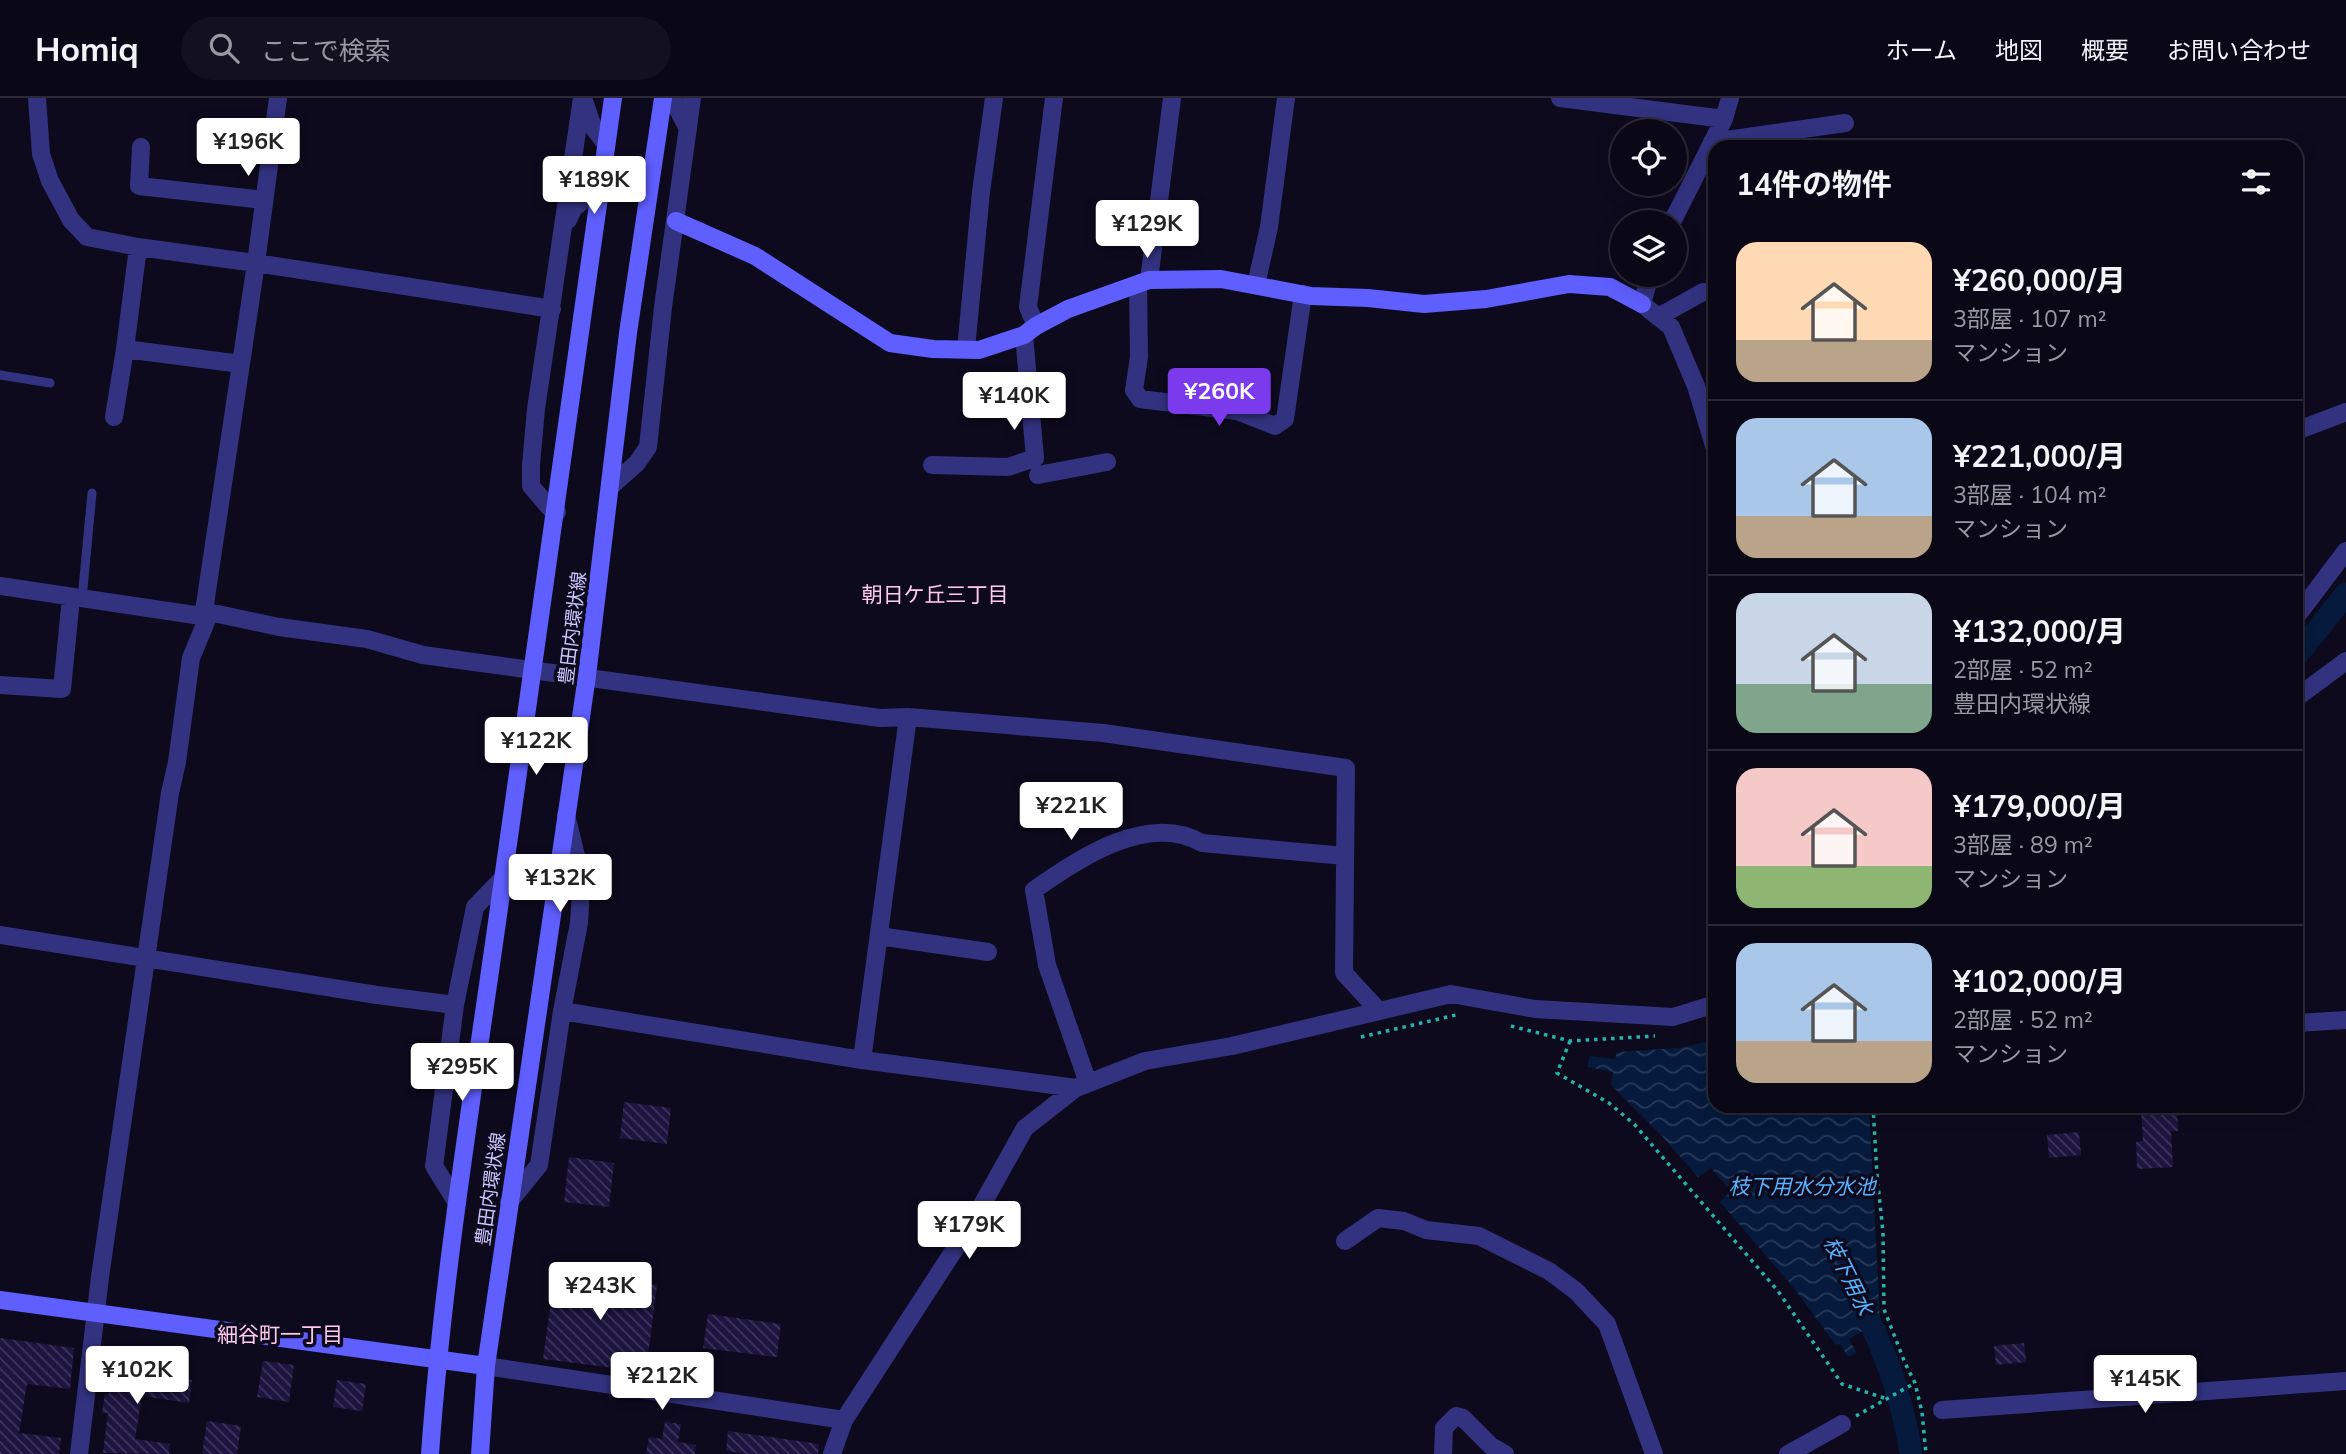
<!DOCTYPE html>
<html lang="ja">
<head>
<meta charset="utf-8">
<style>
  body { margin:0; font-family:Mulish,"Noto Sans JP",sans-serif; background:#13111f; color:#f1f3f6; height:100vh; display:flex; flex-direction:column; font-size:26px; white-space:nowrap }
  * { box-sizing:border-box; margin:0 }
  p { font-size:23px; color:#999aa1 }
  .icon { flex:none; width:38px; height:38px; fill:none; stroke:currentColor; stroke-width:2; stroke-linecap:round; stroke-linejoin:round }
  .map { position:relative; flex:1; overflow:hidden }
  .panel { position:absolute; left:1708px; top:42px; width:595px; height:973px; display:flex; flex-direction:column; background:#0a0816; border-radius:21px; box-shadow:0 4px 18px #0003,0 0 0 2px #2a2935 }
  .panel>* { flex:none }
  .fabs { position:absolute; left:1610px; top:21px; display:grid; gap:14px }
  .fabs a { display:grid; place-items:center; width:77px; height:77px; border-radius:50%; background:#0a0816; box-shadow:0 4px 18px #0003,0 0 0 2px #2a2935; font-size:35px }
  .price { position:absolute; translate:-50% -60px; padding:0 16px; border-radius:7px; background:#fff; color:#222; font-size:23px; line-height:46px; filter:drop-shadow(0 2px 4px #0008) }
  .price::after { content:''; position:absolute; left:50%; top:42px; width:21px; height:16px; margin-left:-10px; background:inherit; clip-path:polygon(0 0,100% 0,50% 100%) }
  .price.selected { background:#7c3aed; color:#fff }
  ul { padding:0; list-style:none }
  li { display:flex; align-items:center; gap:21px; height:175px; padding:0 28px }
  li+li { border-top:2px solid #2a2935 }
  li span { display:grid; place-items:center; flex:none; width:196px; height:140px; border-radius:21px; color:#555 }
  li>.icon { margin-inline-start:auto }
  span .icon { width:84px; height:84px; fill:#fffc; stroke-width:1 }
  li b { font-size:30px }
  h2 { display:flex; justify-content:space-between; align-items:center; height:84px; padding:0 28px; font-size:30px }
  header { display:flex; align-items:center; gap:42px; box-sizing:border-box; height:98px; padding:0 35px; background:#0a0816; border-bottom:2px solid #2a2935 }
  header strong { font-size:33px }
  nav { display:flex; gap:38px; margin-inline-start:auto; font-size:24px }
  .search { width:490px; height:63px; background:#13111f; display:flex; align-items:center; gap:18px; box-sizing:border-box; padding:0 24px; border-radius:38px; color:#999aa1; font-size:26px }
  .map>svg:first-child { display:block }
</style>
</head>
<body>
<header>
<strong>Homiq</strong>
<div class="search"><svg class="icon" aria-label="search" viewBox="0 0 24 24"><circle cx="10" cy="10" r="6"/><path d="M15 15l6 6"/></svg>ここで検索</div>
<nav><a>ホーム</a><a>地図</a><a>概要</a><a>お問い合わせ</a></nav>
</header>
<div class="map">
<svg width="2346" height="1356" viewBox="0 0 2346 1356">
  <defs>
    <pattern id="water-waves" width="16" height="10" patternUnits="userSpaceOnUse" patternTransform="scale(1.75)"><rect width="16" height="10" fill="#051a3c"/><path d="M0 5q4-4 8 0t8 0" fill="none" stroke="#283a59"/></pattern>
    <pattern id="building-back-hatch" width="6" height="6" patternUnits="userSpaceOnUse" patternTransform="scale(1.75)"><rect width="6" height="6" fill="#1d1540"/><path d="M-1 5l2 2M0 0l6 6M5-1l2 2" fill="none" stroke="#3d365d"/></pattern>
  </defs>
  <rect width="100%" height="100%" fill="#0d0a1e"/>
  <path fill="url(#water-waves)" d="M1715,942V1008H1869L1880,1221L1877,1223L1891,1248L1877,1257L1863,1233L1849,1241L1857,1255L1848,1259L1840,1246L1836,1247L1793,1189L1720,1104L1731,1093L1711,1070L1698,1079L1661,1037L1611,987L1613,974L1587,969L1590,958L1615,961L1617,954L1679,950Z"/>
  <g fill="none" stroke-linecap="round" stroke-linejoin="round">
    <path stroke="#051a3c" stroke-width="23" d="M2296,558L2346,496
      M1870,1224C1890,1266 1904,1310 1911,1356"/>
  </g>
  <path fill="url(#building-back-hatch)" d="M624,1004L671,1010L667,1046L620,1040Z
    M2177,1009L2178,1033H2171L2173,1069L2137,1071L2136,1044L2143,1043L2141,1011Z
    M2079,1034L2081,1057L2049,1060L2047,1037Z
    M569,1059L614,1065L609,1109L564,1104Z
    M555,1174L657,1187L646,1274L543,1261Z
    M708,1216L781,1226L777,1259L703,1250Z
    M0,1240L74,1250L70,1291L27,1286L19,1335L61,1340L59,1356H0Z
    M2024,1245L2026,1264L1996,1267L1994,1248Z
    M114,1261L144,1265L142,1275L192,1282L189,1305L142,1298L135,1341L170,1346L169,1356L103,1355L108,1315H102L105,1296H109Z
    M263,1263L294,1267L289,1304L257,1299Z
    M337,1282L366,1286L362,1313L333,1309Z
    M207,1323L241,1328L237,1356H202Z
    M665,1324L681,1326L678,1344L696,1347L695,1356H646L649,1339L662,1341Z
    M728,1333L819,1346L818,1356H747L726,1353Z"/>
  <g fill="none" stroke-linecap="round" stroke-linejoin="round">
    <path stroke="#24b6aa" stroke-width="3.5" stroke-dasharray="3.5 5" stroke-linecap="butt" d="M1511,928L1570,943L1655,938
      M1361,939L1456,917
      M1570,943L1557,975L1609,1005L1634,1026L1778,1193L1842,1286L1887,1301
      M1873,1008L1877,1077L1883,1134L1884,1211L1905,1265L1915,1285L1922,1314L1926,1356
      M1856,1318L1915,1285"/>
    <path stroke="#333280" stroke-width="9" d="M0,277L50,285
      M82,501L92,395"/>
    <path stroke="#333280" stroke-width="18" d="M37,0L41,56L50,83L71,122L87,139L138,149L256,165L552,211
      M583,0L593,29L606,46
      M672,0L688,31
      M1560,0L1724,21
      M1712,44L1845,25
      M141,49L139,88L264,102
      M568,122L573,111L601,87
      M1672,124L1724,21L1730,0
      M138,149L125,251L241,266
      M1650,177L1642,206L1671,229L1696,288L1715,351
      M1149,182L1172,0
      M1138,187L1139,259L1134,292L1140,301L1237,313L1275,328L1285,321L1303,196
      M1256,187L1269,129L1286,0
      M1658,219L1703,194H1715
      M1036,228L1028,209L1054,0
      M966,251L981,94L994,0
      M114,319L125,251
      M2296,333L2346,314
      M932,367L1008,369L1035,360L1024,237
      M1038,377L1107,364
      M610,389L637,365L648,349L663,209L692,0
      M557,414L549,409L531,388V367L536,311L582,0
      M0,488L208,519
      M204,513L279,529L367,541L423,557L880,620L908,619L1103,635L1346,670L1344,875L1378,912
      M208,519L204,513L256,165L278,0
      M2296,519L2346,453
      M0,587L62,591L71,500
      M2296,600L2346,563
      M0,837L377,897L455,907
      M879,838L988,854
      M562,913L862,962L1076,990
      M2296,925L2346,922
      M862,962L908,619
      M1088,985L1047,867L1034,792C1079,760 1148,714 1202,745L1345,758
      M509,1104L539,1067L562,913L579,825L581,790L578,766L566,717
      M457,1105L434,1068L455,907L475,809L503,780
      M1345,1143L1378,1120L1404,1123L1426,1132L1479,1138L1549,1173L1576,1193L1607,1226L1654,1356
      M486,1268L844,1322
      M1942,1312L2346,1283
      M79,1356L100,1179L170,695L177,664L191,560L208,519
      M832,1356L844,1322L973,1123L1025,1030L1076,990L1145,963L1232,948L1451,896L1535,911L1673,919L1715,906
      M1443,1356L1444,1330L1456,1318L1463,1320L1491,1348L1505,1356
      M1788,1356L1842,1326"/>
    <path stroke="#5f5eff" stroke-width="18" d="M676,123L755,158L890,245L933,251L979,252L1024,237L1036,228L1068,211L1149,182L1221,181L1311,198L1368,200L1424,206L1486,201L1569,186L1610,189L1642,206
      M0,1202L486,1268
      M430,1356C443,1175 473,996 498,817C537,545 576,273 613,0
      M480,1356L486,1268L587,578L628,235L663,0"/>
  </g>
  <g text-anchor="middle" stroke-width="7" stroke-linejoin="round" paint-order="stroke">
    <g font-size="19" fill="#ccc7ff" stroke="#0d0a1e">
      <text transform="translate(572 530) rotate(-83)" y="7">豊田内環状線</text>
      <text transform="translate(490 1091) rotate(-82)" y="7">豊田内環状線</text>
    </g>
    <g font-size="21" fill="#ffc9ec" stroke="#0d0a1e">
      <text x="935" y="504">朝日ケ丘三丁目</text>
      <text x="280" y="1244">細谷町一丁目</text>
    </g>
    <g font-size="21" font-style="italic" fill="#55b3ff" stroke="#0d0a1e">
      <text x="1802" y="1096">枝下用水分水池</text>
      <text transform="translate(1848 1178) rotate(64)" y="7">枝下用水</text>
    </g>
  </g>
</svg>
<div class="fabs">
<a><svg class="icon" aria-label="locate" viewBox="0 0 24 24"><circle cx="12" cy="12" r="6"/><path d="M12 2v4M12 18v4M2 12h4M18 12h4"/></svg></a>
<a><svg class="icon" aria-label="layers" viewBox="0 0 24 24"><path d="M12 4l9 5-9 5-9-5zM3 14l9 5 9-5"/></svg></a>
</div>
<b class="price" style="left:248px;top:80px">¥196K</b>
<b class="price" style="left:594px;top:118px">¥189K</b>
<b class="price" style="left:1147px;top:162px">¥129K</b>
<b class="price selected" style="left:1219px;top:330px">¥260K</b>
<b class="price" style="left:1014px;top:334px">¥140K</b>
<b class="price" style="left:536px;top:679px">¥122K</b>
<b class="price" style="left:1071px;top:744px">¥221K</b>
<b class="price" style="left:560px;top:816px">¥132K</b>
<b class="price" style="left:462px;top:1005px">¥295K</b>
<b class="price" style="left:969px;top:1163px">¥179K</b>
<b class="price" style="left:600px;top:1224px">¥243K</b>
<b class="price" style="left:137px;top:1308px">¥102K</b>
<b class="price" style="left:662px;top:1314px">¥212K</b>
<b class="price" style="left:2145px;top:1317px">¥145K</b>
<section class="panel">
<h2>14件の物件<svg class="icon" aria-label="filters" viewBox="0 0 24 24"><path d="M4 7h16M4 17h16"/><circle cx="9" cy="7" r="2"/><circle cx="15" cy="17" r="2"/></svg></h2>
<ul>
<li><span style="background:linear-gradient(#ffd9b3 70%,#b9a48a 0)"><svg class="icon" aria-label="home" viewBox="0 0 24 24"><path d="M3 11l9-7 9 7M6 9v11h12V9"/></svg></span><div><b>¥260,000/月</b><p>3部屋 · 107 m²</p><p>マンション</p></div></li>
<li><span style="background:linear-gradient(#a9c7e8 70%,#b9a48a 0)"><svg class="icon" aria-label="home" viewBox="0 0 24 24"><path d="M3 11l9-7 9 7M6 9v11h12V9"/></svg></span><div><b>¥221,000/月</b><p>3部屋 · 104 m²</p><p>マンション</p></div></li>
<li><span style="background:linear-gradient(#c9d6e8 65%,#7fa58c 0)"><svg class="icon" aria-label="home" viewBox="0 0 24 24"><path d="M3 11l9-7 9 7M6 9v11h12V9"/></svg></span><div><b>¥132,000/月</b><p>2部屋 · 52 m²</p><p>豊田内環状線</p></div></li>
<li><span style="background:linear-gradient(#f6c9c9 70%,#8fb573 0)"><svg class="icon" aria-label="home" viewBox="0 0 24 24"><path d="M3 11l9-7 9 7M6 9v11h12V9"/></svg></span><div><b>¥179,000/月</b><p>3部屋 · 89 m²</p><p>マンション</p></div></li>
<li><span style="background:linear-gradient(#a9c7e8 70%,#b9a48a 0)"><svg class="icon" aria-label="home" viewBox="0 0 24 24"><path d="M3 11l9-7 9 7M6 9v11h12V9"/></svg></span><div><b>¥102,000/月</b><p>2部屋 · 52 m²</p><p>マンション</p></div></li>
</ul>
</section>
</div>
</body>
</html>
